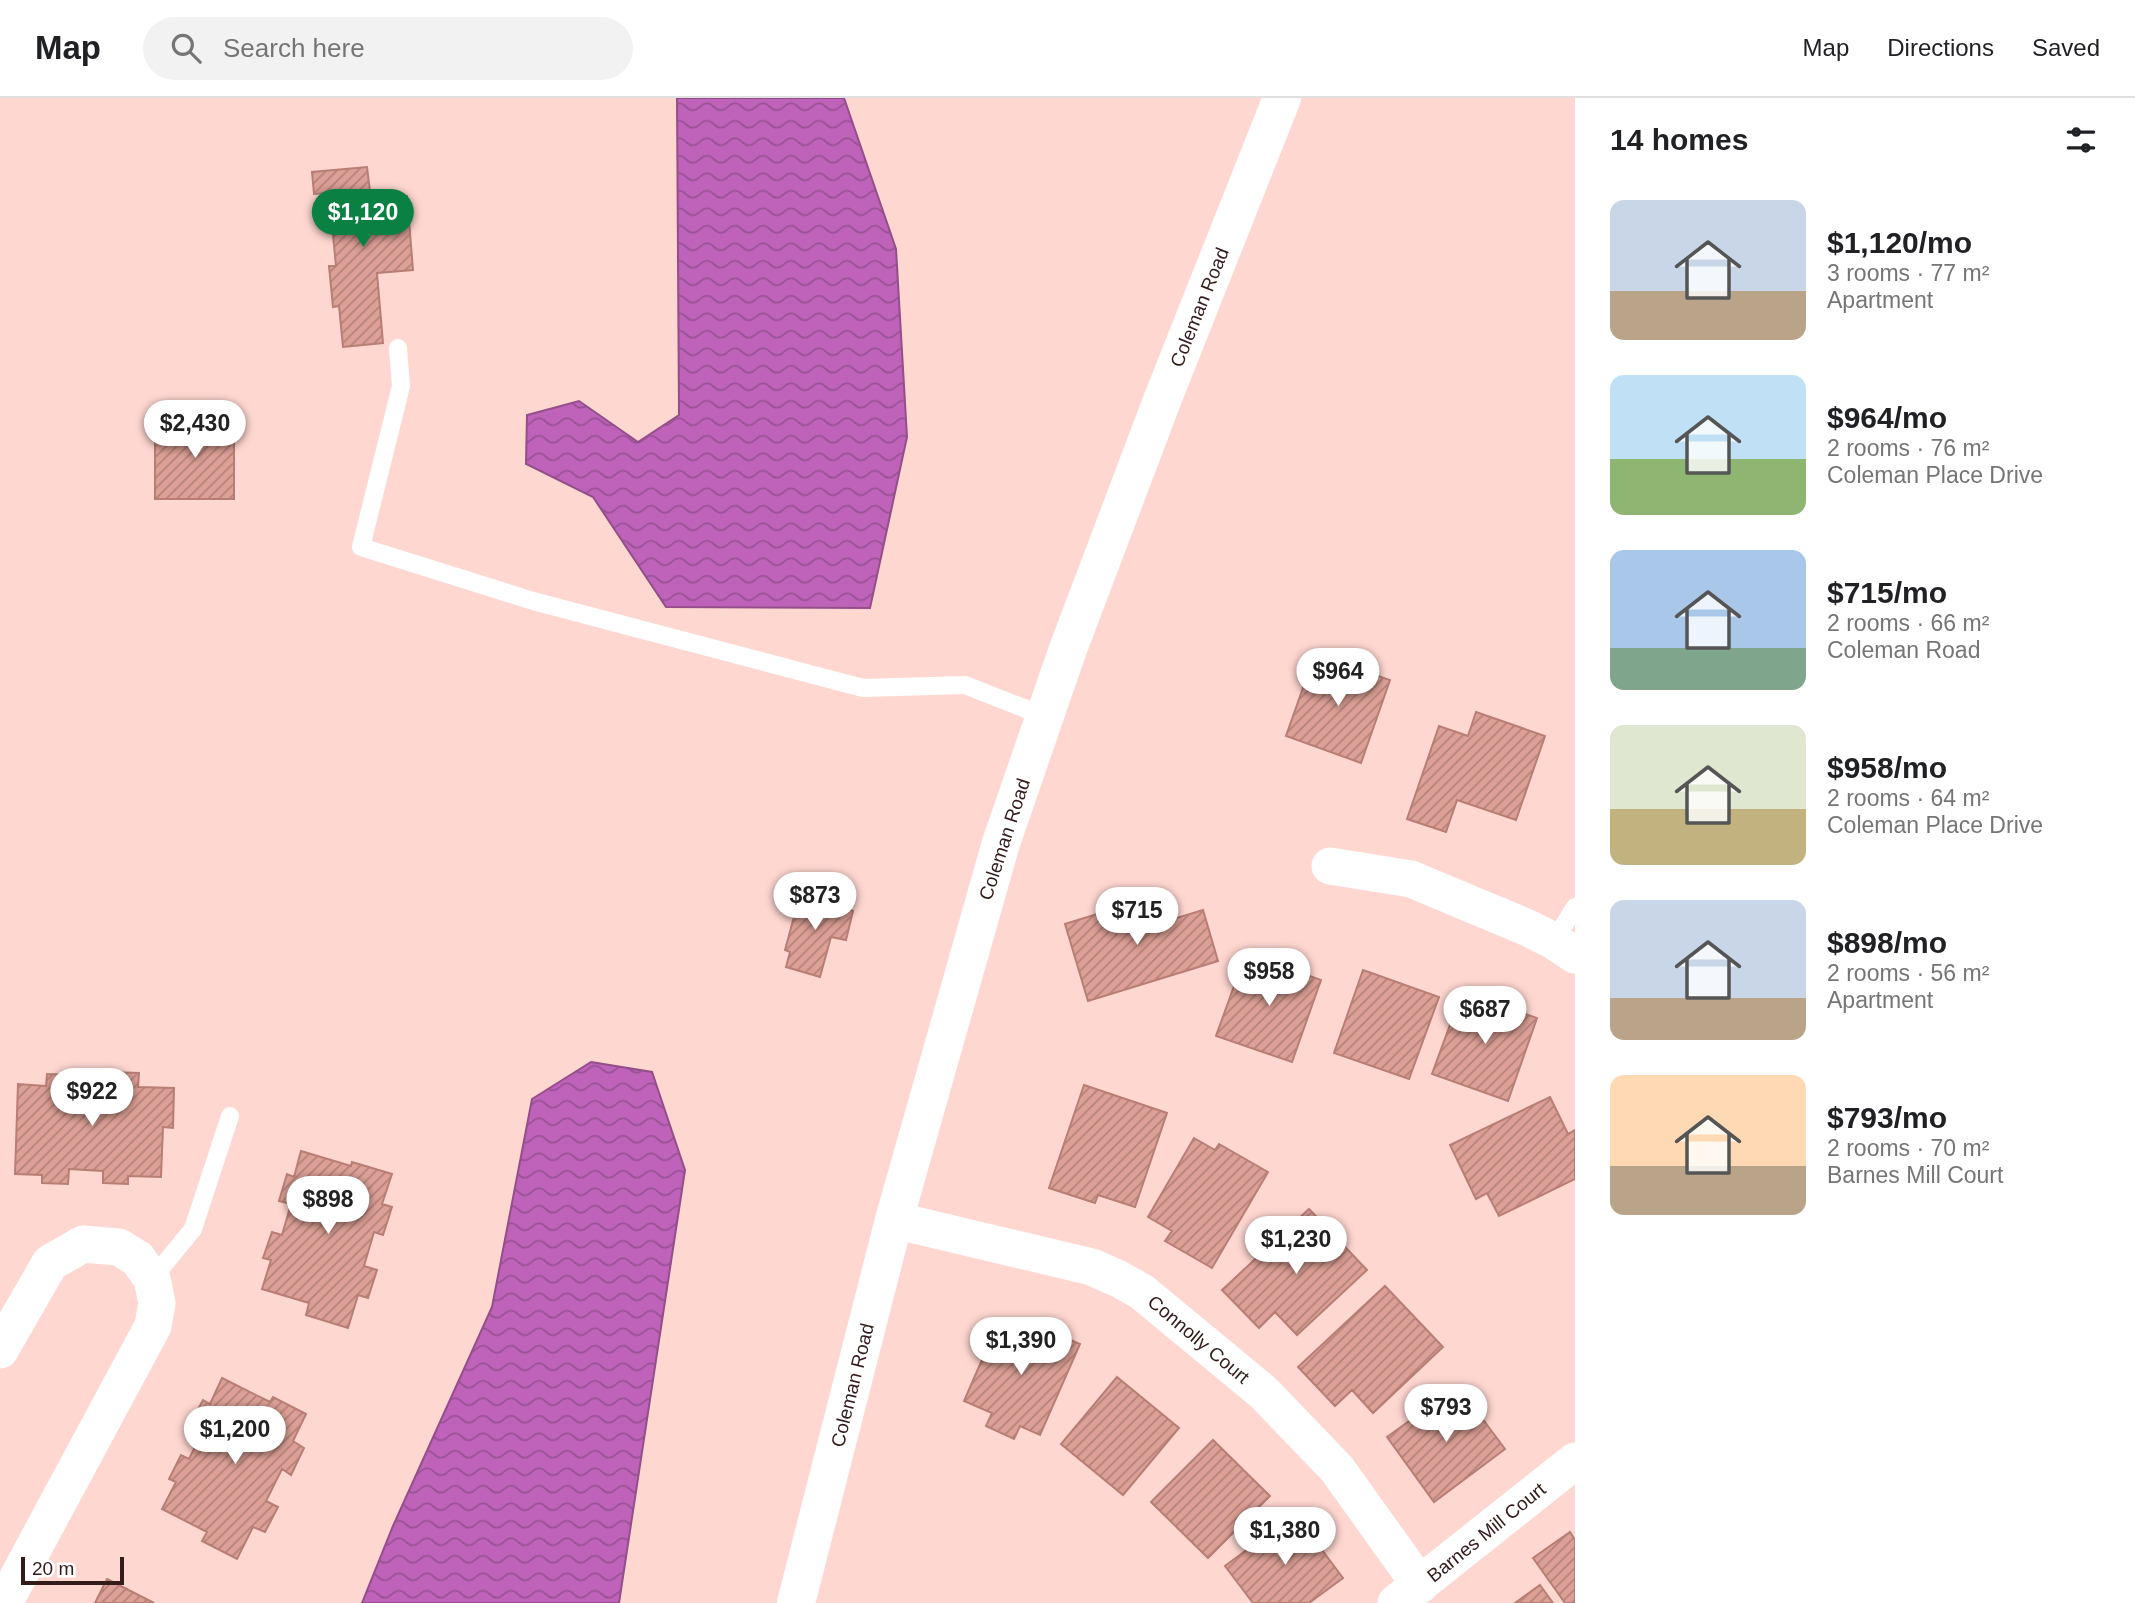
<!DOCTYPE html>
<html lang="en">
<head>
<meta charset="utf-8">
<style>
  body { margin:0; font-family:Helvetica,sans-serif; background:#f2f2f2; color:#202124; height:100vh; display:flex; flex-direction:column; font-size:26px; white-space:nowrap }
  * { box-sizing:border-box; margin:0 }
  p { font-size:23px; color:#757577 }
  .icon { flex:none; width:38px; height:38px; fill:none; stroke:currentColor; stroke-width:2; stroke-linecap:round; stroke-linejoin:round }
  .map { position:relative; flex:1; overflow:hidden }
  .drawer { display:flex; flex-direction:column; background:#fff; width:560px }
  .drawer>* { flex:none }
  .scale { position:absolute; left:21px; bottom:18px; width:103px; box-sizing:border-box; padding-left:7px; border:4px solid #331c19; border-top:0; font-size:19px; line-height:24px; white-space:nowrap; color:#331c19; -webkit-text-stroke:5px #fff; paint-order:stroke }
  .price { position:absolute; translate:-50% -60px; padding:0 16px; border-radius:24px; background:#fff; color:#222; font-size:23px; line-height:46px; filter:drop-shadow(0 2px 4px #0008) }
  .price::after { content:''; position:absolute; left:50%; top:42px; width:21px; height:16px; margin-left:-10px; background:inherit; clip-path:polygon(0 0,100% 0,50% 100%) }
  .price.on { background:#0b8043; color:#fff }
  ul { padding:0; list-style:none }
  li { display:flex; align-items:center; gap:21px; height:175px; padding:0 35px }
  li span { display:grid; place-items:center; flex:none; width:196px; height:140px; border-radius:14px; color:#555 }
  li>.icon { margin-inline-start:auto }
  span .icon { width:84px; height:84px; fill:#fffc; stroke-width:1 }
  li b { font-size:30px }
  h2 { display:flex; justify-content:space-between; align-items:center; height:84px; padding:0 35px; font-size:30px }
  header { display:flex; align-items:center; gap:42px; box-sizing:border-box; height:98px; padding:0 35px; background:#fff; border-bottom:2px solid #e0e0e0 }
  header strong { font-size:33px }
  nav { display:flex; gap:38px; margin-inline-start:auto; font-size:24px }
  .search { width:490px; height:63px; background:#f2f2f2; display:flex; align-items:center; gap:18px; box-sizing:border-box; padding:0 24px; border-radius:38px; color:#757577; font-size:26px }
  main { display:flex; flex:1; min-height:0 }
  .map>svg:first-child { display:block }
</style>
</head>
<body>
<header>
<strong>Map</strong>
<div class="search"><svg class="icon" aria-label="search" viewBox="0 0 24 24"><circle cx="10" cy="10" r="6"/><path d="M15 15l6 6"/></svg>Search here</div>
<nav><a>Map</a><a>Directions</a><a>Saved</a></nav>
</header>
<main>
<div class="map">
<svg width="1575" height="1505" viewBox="0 0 1575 1505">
  <defs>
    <pattern id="water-waves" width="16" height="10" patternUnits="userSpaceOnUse" patternTransform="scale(1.75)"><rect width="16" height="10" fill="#be63b9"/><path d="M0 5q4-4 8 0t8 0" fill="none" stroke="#9b5196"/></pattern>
    <pattern id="building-hatch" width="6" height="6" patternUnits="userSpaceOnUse" patternTransform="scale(1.75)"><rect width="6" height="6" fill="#dda096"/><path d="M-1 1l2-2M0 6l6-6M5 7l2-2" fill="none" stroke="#b4827a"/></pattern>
  </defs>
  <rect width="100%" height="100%" fill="#ffd7d1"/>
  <path fill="url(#water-waves)" stroke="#944e89" stroke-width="2" d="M677,0H844L896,151L907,339L870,510L666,509L593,399L526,366L527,317L579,303L638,344L679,317Z
    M591,964L652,974L685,1072L619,1505H362L393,1428L492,1209L532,1001Z"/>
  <path fill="url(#building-hatch)" stroke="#b87e74" stroke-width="2" d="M367,69L371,101L407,98L413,172L377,175L383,245L343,249L339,208L333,209L329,168H336L329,95L314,96L312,74Z
    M234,322V401H155V323Z
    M1315,556L1390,582L1361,665L1286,638Z
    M1476,614L1545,638L1516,722L1457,702L1446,734L1407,721L1439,628L1468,638Z
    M801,793L842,804L840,809L853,813L846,842L831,839L820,879L786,869L790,854L785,852Z
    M1159,797L1167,823L1203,812L1218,863L1088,903L1065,826Z
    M1246,855L1321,882L1292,964L1216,938Z
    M1363,872L1439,899L1409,981L1334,955Z
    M1462,894L1537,920L1508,1003L1432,976Z
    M110,974L139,975L138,989L174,990L173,1030L163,1029L161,1079L128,1078V1086L103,1085V1073L69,1071L68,1086L42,1085V1077L15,1076L18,986L46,988L47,976L76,977L75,986L109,988Z
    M1084,987L1167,1015L1135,1109L1098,1097L1095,1105L1049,1090Z
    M1550,999L1568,1036L1575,1032V1081L1499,1118L1487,1095L1476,1101L1450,1047Z
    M1194,1040L1215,1052L1219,1046L1268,1074L1212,1170L1165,1143L1172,1133L1148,1119Z
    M301,1053L351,1068L352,1064L392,1076L382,1106L392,1109L383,1137L374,1134L364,1168L377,1172L368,1200L358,1197L348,1230L306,1217L309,1205L262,1191L271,1162L263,1160L272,1134L282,1137L291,1106L279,1103L287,1076L294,1079Z
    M1309,1111L1367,1172L1297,1237L1275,1214L1259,1230L1222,1192Z
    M1385,1188L1443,1249L1373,1315L1352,1292L1335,1308L1298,1269Z
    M1024,1222L1080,1246L1040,1337L1020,1328L1014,1341L986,1328L992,1315L964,1303L998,1225L1019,1234Z
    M1117,1279L1179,1330L1123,1397L1061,1346Z
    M222,1280L270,1304L273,1299L306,1316L293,1343L304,1350L291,1377L282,1371L266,1403L278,1409L265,1434L253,1429L237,1461L202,1443L207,1434L162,1411L176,1384L169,1381L181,1357L189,1361L204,1331L191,1324L203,1302L210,1306Z
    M1458,1288L1505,1351L1434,1404L1387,1339Z
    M1213,1342L1270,1398L1208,1460L1151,1404Z
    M1295,1416L1343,1480L1309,1505H1253L1225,1468Z
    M1570,1434L1575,1442V1505H1565L1533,1460Z
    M107,1481L154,1505H95Z
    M1540,1487L1553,1505H1515Z"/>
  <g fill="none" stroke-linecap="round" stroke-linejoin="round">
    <path stroke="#fff" stroke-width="18" d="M398,250L401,288L361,449L533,503L863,590L965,587L1044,618
      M1554,843L1575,809
      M152,1181L193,1131L230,1018"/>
    <path stroke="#fff" stroke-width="37" d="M1330,768L1411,781L1528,830L1554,843L1575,857
      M894,1122L1092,1169L1119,1181L1142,1194L1264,1295L1337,1371L1420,1487
      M0,1252L50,1165L83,1146L119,1149L138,1161L152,1181L157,1205L153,1228L4,1505
      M1396,1505L1575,1363"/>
    <path stroke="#fff" stroke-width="38" d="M796,1505L894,1122L1001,745L1068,551L1163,300L1282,0"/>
  </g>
  <g text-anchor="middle" stroke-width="5" stroke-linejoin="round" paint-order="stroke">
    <g font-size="19" fill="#331c19" stroke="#fff">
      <text transform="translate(1199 209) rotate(-68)" y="7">Coleman Road</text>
      <text transform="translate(1004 741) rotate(-72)" y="7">Coleman Road</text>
      <text transform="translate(1199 1241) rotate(40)" y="7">Connolly Court</text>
      <text transform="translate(852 1287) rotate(-76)" y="7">Coleman Road</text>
      <text transform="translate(1486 1434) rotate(-39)" y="7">Barnes Mill Court</text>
    </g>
  </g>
</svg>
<div class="scale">20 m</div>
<b class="price on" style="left:363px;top:151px">$1,120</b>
<b class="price" style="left:195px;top:362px">$2,430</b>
<b class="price" style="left:1338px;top:610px">$964</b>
<b class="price" style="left:815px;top:834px">$873</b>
<b class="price" style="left:1137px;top:849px">$715</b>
<b class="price" style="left:1269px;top:910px">$958</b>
<b class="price" style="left:1485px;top:948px">$687</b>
<b class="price" style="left:92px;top:1030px">$922</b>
<b class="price" style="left:328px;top:1138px">$898</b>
<b class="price" style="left:1296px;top:1178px">$1,230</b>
<b class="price" style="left:1021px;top:1279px">$1,390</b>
<b class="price" style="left:1446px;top:1346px">$793</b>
<b class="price" style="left:235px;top:1368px">$1,200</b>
<b class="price" style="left:1285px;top:1469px">$1,380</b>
</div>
<section class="drawer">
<h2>14 homes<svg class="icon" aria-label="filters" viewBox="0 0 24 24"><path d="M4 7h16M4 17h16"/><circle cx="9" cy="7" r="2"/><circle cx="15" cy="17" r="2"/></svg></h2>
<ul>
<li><span style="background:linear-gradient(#c9d6e8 65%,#b9a48a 0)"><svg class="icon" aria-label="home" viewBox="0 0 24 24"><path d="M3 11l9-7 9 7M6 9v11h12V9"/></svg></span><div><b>$1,120/mo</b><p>3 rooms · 77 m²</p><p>Apartment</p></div></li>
<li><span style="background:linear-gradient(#bfe0f5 60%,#8fb573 0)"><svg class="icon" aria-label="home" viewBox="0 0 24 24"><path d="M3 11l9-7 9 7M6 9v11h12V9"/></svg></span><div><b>$964/mo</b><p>2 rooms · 76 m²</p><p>Coleman Place Drive</p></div></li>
<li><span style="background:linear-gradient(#a9c7e8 70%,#7fa58c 0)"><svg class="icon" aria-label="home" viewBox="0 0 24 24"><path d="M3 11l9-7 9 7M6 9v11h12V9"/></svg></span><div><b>$715/mo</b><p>2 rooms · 66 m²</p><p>Coleman Road</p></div></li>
<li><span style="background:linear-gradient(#dfe7d0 60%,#c2b280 0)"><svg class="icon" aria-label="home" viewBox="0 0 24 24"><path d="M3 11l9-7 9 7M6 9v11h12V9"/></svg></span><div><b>$958/mo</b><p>2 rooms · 64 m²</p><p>Coleman Place Drive</p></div></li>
<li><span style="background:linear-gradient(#c9d6e8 70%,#b9a48a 0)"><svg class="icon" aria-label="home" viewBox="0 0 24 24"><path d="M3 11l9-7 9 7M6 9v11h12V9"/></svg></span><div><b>$898/mo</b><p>2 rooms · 56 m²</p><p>Apartment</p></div></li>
<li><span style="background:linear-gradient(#ffd9b3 65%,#b9a48a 0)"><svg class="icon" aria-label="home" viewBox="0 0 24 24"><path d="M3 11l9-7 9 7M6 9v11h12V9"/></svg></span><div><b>$793/mo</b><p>2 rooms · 70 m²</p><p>Barnes Mill Court</p></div></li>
</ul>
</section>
</main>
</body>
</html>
